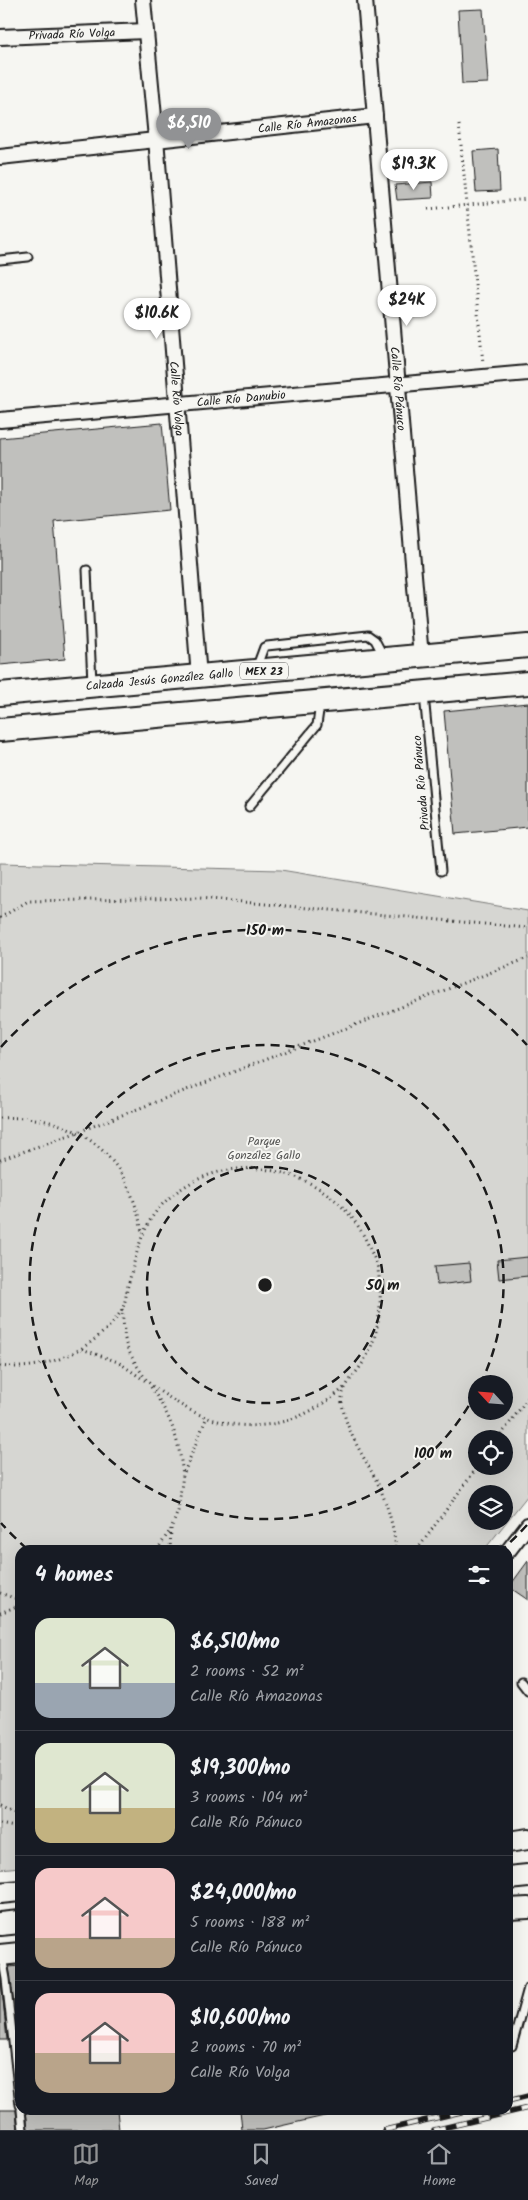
<!DOCTYPE html>
<html lang="en">
<head>
<meta charset="utf-8">
<style>
  body { margin:0; font-family:Kalam,sans-serif; background:#20242c; color:#f1f3f6; height:100vh; display:flex; flex-direction:column; font-size:19px; white-space:nowrap }
  * { box-sizing:border-box; margin:0 }
  p { font-size:16px; color:#9ea1a6 }
  .icon { flex:none; width:28px; height:28px; fill:none; stroke:currentColor; stroke-width:2; stroke-linecap:round; stroke-linejoin:round }
  .map { position:relative; flex:1; overflow:hidden }
  .panel { position:absolute; left:15px; top:1545px; width:498px; height:570px; display:flex; flex-direction:column; background:#171b24; border-radius:15px; box-shadow:0 5px 20px #0002 }
  .panel>* { flex:none }
  .needle { width:32px; rotate:296deg }
  .fabs { position:absolute; left:468px; top:1375px; display:grid; gap:10px }
  .fabs a { display:grid; place-items:center; width:45px; height:45px; border-radius:50%; background:#171b24; box-shadow:0 5px 20px #0002; font-size:25px }
  .price { position:absolute; translate:-50% -42px; padding:0 11px; border-radius:18px; background:#fff; color:#222; font-size:16px; line-height:32px; filter:drop-shadow(0 1px 2px #0008) }
  .price::after { content:''; position:absolute; left:50%; top:30px; width:15px; height:11px; margin-left:-8px; background:inherit; clip-path:polygon(0 0,100% 0,50% 100%) }
  .price.on { background:#919294; color:#fff }
  ul { padding:0; list-style:none }
  li { display:flex; align-items:center; gap:15px; height:125px; padding:0 20px }
  li+li { border-top:1px solid #363941 }
  li span { display:grid; place-items:center; flex:none; width:140px; height:100px; border-radius:15px; color:#555 }
  li>.icon { margin-inline-start:auto }
  span .icon { width:60px; height:60px; fill:#fffc; stroke-width:1 }
  li b { font-size:21px }
  h2 { display:flex; justify-content:space-between; align-items:center; height:60px; padding:0 20px; font-size:21px }
  .tabs { display:flex; justify-content:space-around; align-items:center; height:70px; border-top:1px solid #363941; background:#171b24; font-size:14px; color:#9ea1a6 }
  .tabs a { display:grid; justify-items:center; gap:2px }
  .tabs .on { color:#919294 }
  .map>svg:first-child { display:block }
</style>
</head>
<body>
<div class="map">
<svg width="528" height="2130" viewBox="0 0 528 2130">
  <rect width="100%" height="100%" fill="#f6f6f2"/>
  <filter id="ink" filterUnits="userSpaceOnUse"><feTurbulence type="fractalNoise" baseFrequency=".02" numOctaves="2"/><feDisplacementMap in="SourceGraphic" scale="10" xChannelSelector="R" yChannelSelector="G"/><feConvolveMatrix kernelMatrix="1 2 1 2 8 2 1 2 1" color-interpolation-filters="sRGB"/></filter>
  <g filter="url(#ink)">
    <path fill="#d6d6d2" stroke="#797977" fill-rule="evenodd" d="M0,863L281,870L528,911V1495L484,1550H20V1867L0,1869ZM476,1384H504V1411H476ZM476,1439H504V1466H476ZM476,1494H504V1521H476Z"/>
    <path fill="#c0c0bd" stroke="#1c1c1c" d="M483,9L488,83L462,84L458,10Z
      M498,149L500,191L476,192L473,151Z
      M432,182L433,198L397,200L395,185Z
      M162,423L170,510L54,521L65,659L0,665V438Z
      M528,703V827L455,834L444,711Z
      M528,1257V1276L499,1279L497,1260Z
      M469,1263L471,1281L437,1285L435,1266Z
      M528,1561V1600L509,1587Z
      M20,1966V2039H18L9,1967Z
      M0,1976L1,1980L7,2040H0Z
      M0,2110H16L18,2130H0Z
      M26,2110H117L119,2130H28Z
      M240,2110H328L329,2115L263,2130H242Z"/>
    <g fill="none" stroke-linecap="round" stroke-linejoin="round">
      <defs>
        <path id="lane" d="M0,260L28,257
          M87,570L92,683
          M257,666L264,647L267,646L368,635L375,640L383,655
          M424,695L441,871
          M249,807L317,725L320,704
          M521,1682L528,1691
          M2,1956L6,1979L20,2105
          M512,2046L528,1988
          M21,2110L23,2130"/>
        <g id="street">
          <path id="s1" d="M143,0L156,138L199,677"/>
          <path id="s2" d="M365,0L421,657"/>
          <path id="s3" d="M0,37L146,31"/>
          <path id="s4" d="M0,157L375,116"/>
          <path id="s5" d="M0,420L528,373"/>
          <path d="M508,1551L528,1525"/>
        </g>
        <path id="secondary" d="M508,1842L528,1839
          M0,1893L20,1891
          M508,1909L528,1908
          M0,1955L20,1953"/>
        <g id="primary">
          <path id="s6" d="M0,694L528,646"/>
          <path d="M0,730L528,683"/>
          <path d="M508,1878L528,1876"/>
          <path d="M0,1924L20,1922"/>
        </g>
      </defs>
      <use href="#lane" stroke="#1c1c1c" stroke-width="11"/>
      <use href="#street" stroke="#1c1c1c" stroke-width="18"/>
      <use href="#secondary" stroke="#1c1c1c" stroke-width="24"/>
      <use href="#primary" stroke="#1c1c1c" stroke-width="26"/>
      <path stroke="#1c1c1c" stroke-width="3" stroke-dasharray="1 4" stroke-linecap="butt" d="M459,125L483,363
        M428,209L528,199
        M0,918L28,901L199,898L528,928
        M0,1118C80,1113 129,1156 142,1233
        M0,1160L78,1132L528,958
        M122,1309C124,1321 123,1336 127,1347C130,1355 145,1380 151,1385C157,1390 164,1394 170,1398C229,1439 293,1434 346,1386
        M82,1349L118,1362L147,1382
        M0,1366C36,1371 73,1358 100,1335C107,1329 118,1318 122,1309C125,1304 126,1296 127,1289C135,1262 139,1231 159,1208C220,1140 335,1164 369,1247C372,1254 377,1262 378,1270C383,1301 380,1332 365,1359C358,1373 340,1386 342,1403C346,1433 366,1459 379,1486C388,1506 394,1528 396,1550
        M151,1387C172,1420 178,1436 183,1475
        M498,1439L528,1398
        M157,1550L171,1529
        M170,1550L171,1529L178,1511L183,1475L206,1419
        M417,1550L478,1466
        M0,1593L20,1600
        M0,1613L20,1605
        M0,1805L20,1816
        M0,1824L20,1828"/>
      <use href="#lane" stroke="#f6f6f2" stroke-width="7"/>
      <use href="#street" stroke="#f6f6f2" stroke-width="14"/>
      <use href="#secondary" stroke="#f6f6f2" stroke-width="20"/>
      <use href="#primary" stroke="#f6f6f2" stroke-width="22"/>
      <defs>
        <path id="rail" d="M508,2101L528,2096
          M385,2130L469,2110
          M434,2130L528,2108"/>
      </defs>
      <use href="#rail" stroke="#1c1c1c" stroke-width="5.5"/>
      <use href="#rail" stroke="#f6f6f2" stroke-width="4" stroke-dasharray="11" stroke-linecap="butt"/>
    </g>
  </g>
  <g fill="none" stroke="#1c1c1c" stroke-width="2.5" stroke-dasharray="9 6">
    <circle cx="265" cy="1285" r="118"/>
    <path d="M476 1393A237 237 0 1 1 481 1383"/>
    <path d="M527 1525A355 355 0 0 1 503 1549M27 1549A355 355 0 0 1 1 1523M1 1047A355 355 0 0 1 527 1045"/>
  </g>
  <g text-anchor="middle" stroke-width="4" stroke-linejoin="round" paint-order="stroke">
    <rect fill="#f6f6f2" stroke="#5d5d5c" stroke-width="1" x="240" y="662.5" width="48" height="17" rx="4"/>
    <g font-size="11" font-weight="bold" fill="#1c1c1c">
      <text x="264" y="675">MEX 23</text>
    </g>
    <g font-size="12" fill="#1c1c1c" stroke="#f6f6f2">
      <text dy="4" stroke="none"><textPath href="#s3" startOffset="72">Privada Río Volga</textPath></text>
      <text dy="4" stroke="none"><textPath href="#s4" startOffset="309">Calle Río Amazonas</textPath></text>
      <text dy="4" stroke="none"><textPath href="#s2" startOffset="390">Calle Río Pánuco</textPath></text>
      <text dy="4" stroke="none"><textPath href="#s1" startOffset="400">Calle Río Volga</textPath></text>
      <text dy="4" stroke="none"><textPath href="#s5" startOffset="242">Calle Río Danubio</textPath></text>
      <text dy="4" stroke="none"><textPath href="#s6" startOffset="160">Calzada Jesús González Gallo</textPath></text>
      <text transform="translate(421 783) rotate(-95)" y="4">Privada Río Pánuco</text>
    </g>
    <g font-size="12" fill="#545453" stroke="#f6f6f2">
      <text x="264" y="1145">Parque<tspan x="264" dy="14">González Gallo</tspan></text>
    </g>
  </g>
  <circle cx="265" cy="1285" r="8" fill="#1c1c1c" stroke="#f6f6f2" stroke-width="2.5"/>
  <g font-size="15" text-anchor="middle" font-weight="bold" fill="#1c1c1c" stroke="#f6f6f2" stroke-width="4" stroke-linejoin="round" paint-order="stroke">
    <text x="265" y="935">150 m</text>
    <text x="383" y="1290">50 m</text>
    <text x="433" y="1458">100 m</text>
  </g>
</svg>
<div class="fabs">
<a><svg class="needle" viewBox="-14 -14 28 28"><path d="M0-13l5 13h-10z" fill="#e53935"/><path d="M0 13l5-13h-10z" fill="#9ea1a6"/></svg></a>
<a><svg class="icon" aria-label="locate" viewBox="0 0 24 24"><circle cx="12" cy="12" r="6"/><path d="M12 2v4M12 18v4M2 12h4M18 12h4"/></svg></a>
<a><svg class="icon" aria-label="layers" viewBox="0 0 24 24"><path d="M12 4l9 5-9 5-9-5zM3 14l9 5 9-5"/></svg></a>
</div>
<b class="price on" style="left:189px;top:150px">$6,510</b>
<b class="price" style="left:414px;top:191px">$19.3K</b>
<b class="price" style="left:407px;top:327px">$24K</b>
<b class="price" style="left:157px;top:340px">$10.6K</b>
<section class="panel">
<h2>4 homes<svg class="icon" aria-label="filters" viewBox="0 0 24 24"><path d="M4 7h16M4 17h16"/><circle cx="9" cy="7" r="2"/><circle cx="15" cy="17" r="2"/></svg></h2>
<ul>
<li><span style="background:linear-gradient(#dfe7d0 65%,#9aa5b1 0)"><svg class="icon" aria-label="home" viewBox="0 0 24 24"><path d="M3 11l9-7 9 7M6 9v11h12V9"/></svg></span><div><b>$6,510/mo</b><p>2 rooms · 52 m²</p><p>Calle Río Amazonas</p></div></li>
<li><span style="background:linear-gradient(#dfe7d0 65%,#c2b280 0)"><svg class="icon" aria-label="home" viewBox="0 0 24 24"><path d="M3 11l9-7 9 7M6 9v11h12V9"/></svg></span><div><b>$19,300/mo</b><p>3 rooms · 104 m²</p><p>Calle Río Pánuco</p></div></li>
<li><span style="background:linear-gradient(#f6c9c9 70%,#b9a48a 0)"><svg class="icon" aria-label="home" viewBox="0 0 24 24"><path d="M3 11l9-7 9 7M6 9v11h12V9"/></svg></span><div><b>$24,000/mo</b><p>5 rooms · 188 m²</p><p>Calle Río Pánuco</p></div></li>
<li><span style="background:linear-gradient(#f6c9c9 60%,#b9a48a 0)"><svg class="icon" aria-label="home" viewBox="0 0 24 24"><path d="M3 11l9-7 9 7M6 9v11h12V9"/></svg></span><div><b>$10,600/mo</b><p>2 rooms · 70 m²</p><p>Calle Río Volga</p></div></li>
</ul>
</section>
</div>
<nav class="tabs">
<a class="on"><svg class="icon" aria-label="map" viewBox="0 0 24 24"><path d="M3 6l6-2 6 2 6-2v14l-6 2-6-2-6 2zM9 4v14M15 6v14"/></svg>Map</a>
<a><svg class="icon" aria-label="saved" viewBox="0 0 24 24"><path d="M7 4h10v16l-5-4-5 4z"/></svg>Saved</a>
<a><svg class="icon" aria-label="home" viewBox="0 0 24 24"><path d="M3 11l9-7 9 7M6 9v11h12V9"/></svg>Home</a>
</nav>
</body>
</html>
